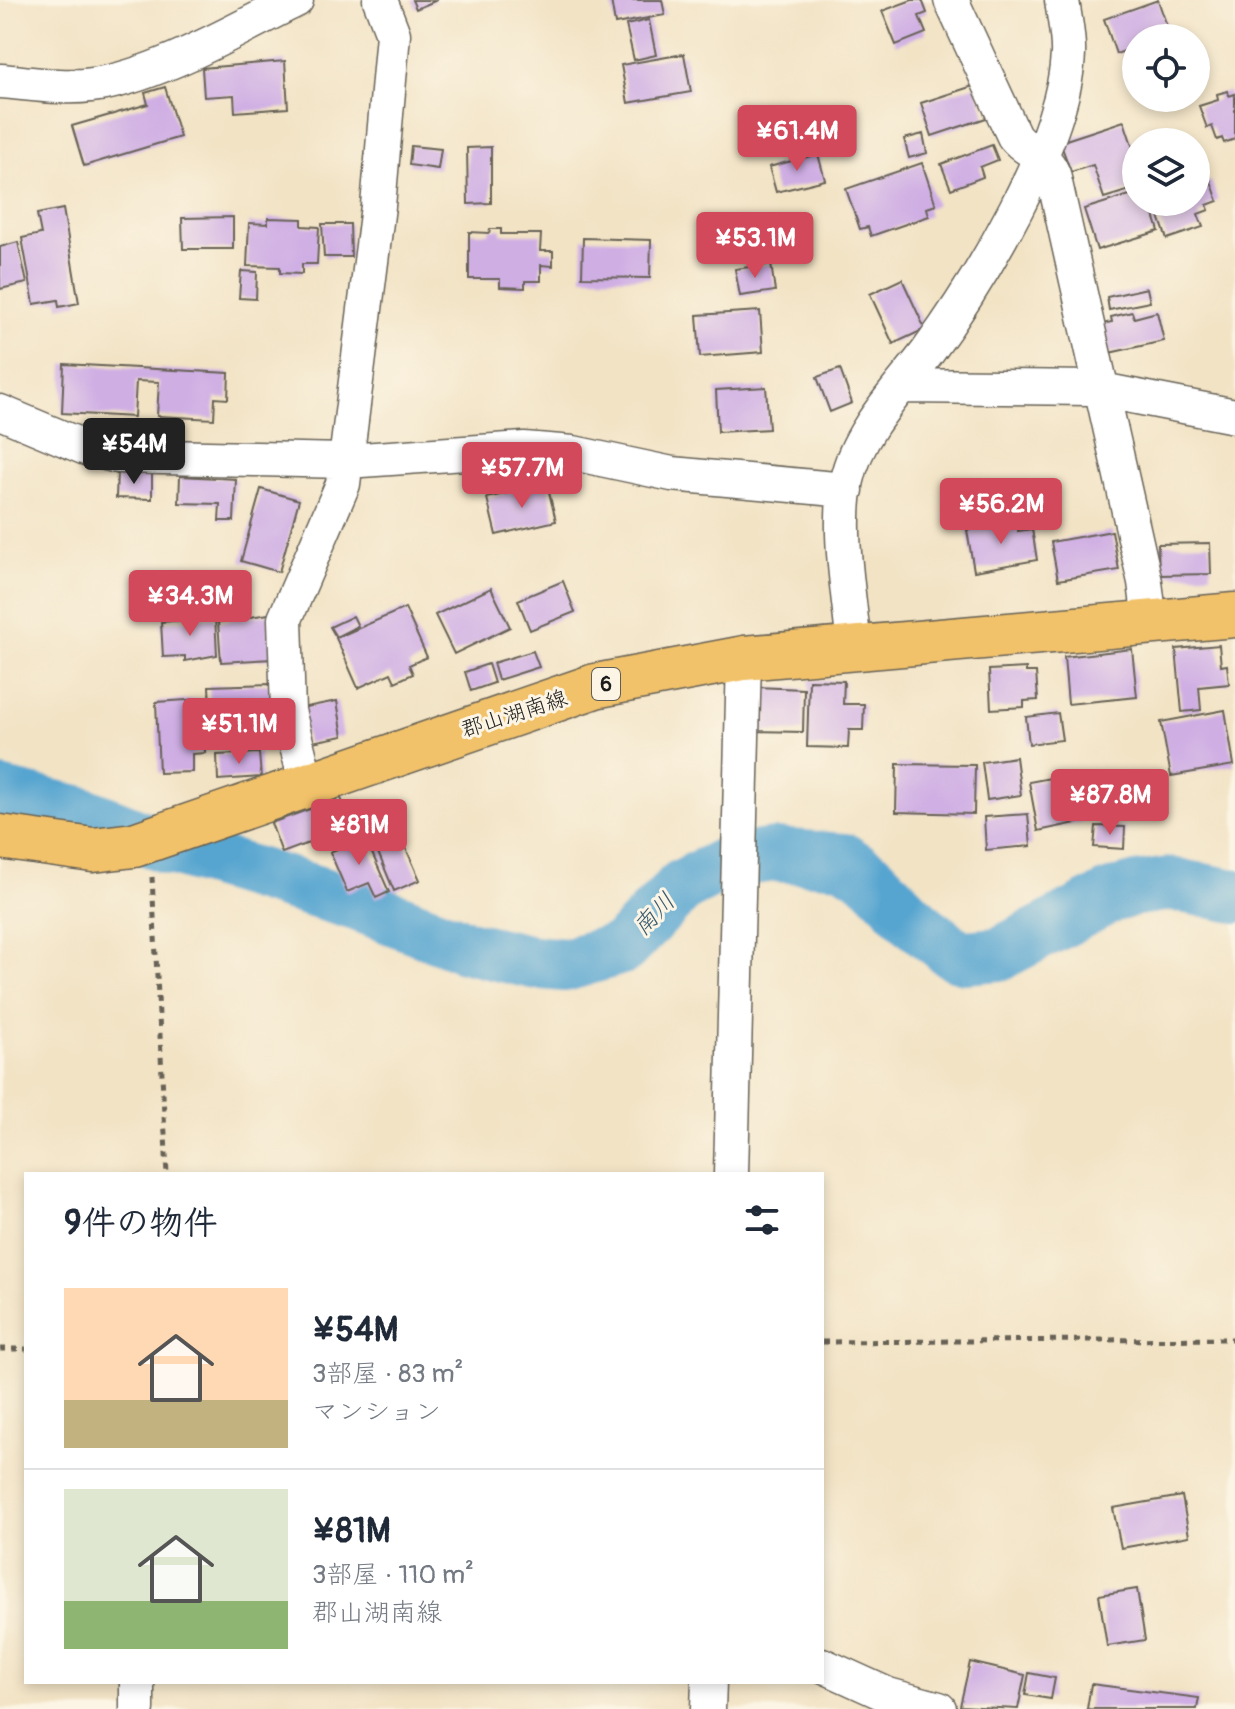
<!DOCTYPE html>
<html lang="ja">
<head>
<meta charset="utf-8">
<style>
  body { margin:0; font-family:Pangolin,"Klee One",sans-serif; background:#f2f2f3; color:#1f2937; height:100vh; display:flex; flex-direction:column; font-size:30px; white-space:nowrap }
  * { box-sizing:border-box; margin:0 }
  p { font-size:26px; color:#747a83 }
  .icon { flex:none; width:44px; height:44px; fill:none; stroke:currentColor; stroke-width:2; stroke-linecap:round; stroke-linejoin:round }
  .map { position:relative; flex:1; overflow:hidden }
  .drawer { position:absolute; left:24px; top:1172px; width:800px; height:512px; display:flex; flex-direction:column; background:#fff; border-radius:0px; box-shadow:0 4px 12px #0003 }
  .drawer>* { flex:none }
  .fabs { position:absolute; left:1122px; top:24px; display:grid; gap:16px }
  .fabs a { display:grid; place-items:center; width:88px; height:88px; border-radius:50%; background:#fff; box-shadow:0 4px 12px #0003; font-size:40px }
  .price { position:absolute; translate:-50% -68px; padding:0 18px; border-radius:8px; background:#d1495b; color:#fff; font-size:26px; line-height:52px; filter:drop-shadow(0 2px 4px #0008) }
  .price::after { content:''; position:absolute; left:50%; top:48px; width:24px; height:18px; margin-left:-12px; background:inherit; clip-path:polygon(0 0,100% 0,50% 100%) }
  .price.active { background:#222; color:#fff }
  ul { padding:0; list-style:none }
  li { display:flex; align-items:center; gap:24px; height:200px; padding:0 40px }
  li+li { border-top:2px solid #e0e1e3 }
  li span { display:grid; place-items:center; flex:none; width:224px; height:160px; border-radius:0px; color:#555 }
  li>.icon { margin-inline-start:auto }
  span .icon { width:96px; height:96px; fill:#fffc; stroke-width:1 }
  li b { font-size:34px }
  h2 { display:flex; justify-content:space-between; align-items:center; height:96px; padding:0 40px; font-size:34px }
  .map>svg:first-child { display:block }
</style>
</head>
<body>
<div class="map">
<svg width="1235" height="1709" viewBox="0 0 1235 1709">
  <rect width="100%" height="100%" fill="#fcf5e5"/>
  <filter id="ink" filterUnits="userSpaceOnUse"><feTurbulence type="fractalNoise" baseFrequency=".0125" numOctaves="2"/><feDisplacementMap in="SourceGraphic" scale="16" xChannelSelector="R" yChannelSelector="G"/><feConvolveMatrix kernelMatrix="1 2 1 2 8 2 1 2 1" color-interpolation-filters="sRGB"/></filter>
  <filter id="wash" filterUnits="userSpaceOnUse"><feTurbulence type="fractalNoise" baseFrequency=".006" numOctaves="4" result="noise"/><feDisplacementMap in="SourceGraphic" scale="32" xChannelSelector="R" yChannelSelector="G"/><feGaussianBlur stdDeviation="1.8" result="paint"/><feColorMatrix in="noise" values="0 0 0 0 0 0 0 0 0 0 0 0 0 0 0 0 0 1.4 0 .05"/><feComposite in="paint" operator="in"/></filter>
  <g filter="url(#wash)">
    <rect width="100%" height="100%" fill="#f2e3c5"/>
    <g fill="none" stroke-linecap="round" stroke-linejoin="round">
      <path stroke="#57a5d0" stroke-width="54" d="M0,794L82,813L167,847L359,905L467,947L532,962L565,965L622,948L682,886L731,861L775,855L844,860L872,878L917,924L955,954L965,957L999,954L1111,896L1137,889L1170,884L1235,896"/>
    </g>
    <g id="blocks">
      <path fill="#cfaee4" d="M412,0H437L416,9Z
        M611,0H662L665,15L615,24Z
        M912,0H922L927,13L919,16L926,33L896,45L882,11Z
        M1158,0L1170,35L1136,38V47L1116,54L1104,19Z
        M649,20L656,55L634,60L626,25Z
        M684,54L691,92L628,103L621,65Z
        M285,61L288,108L235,112L234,95L204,97L202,68Z
        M976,85L986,118L932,136L921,103Z
        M165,87L180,137L84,166L72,126L148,104L145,93Z
        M1228,91L1229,96L1235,94V139L1224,143L1222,138L1217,140L1212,126L1207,128L1199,106L1218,100L1217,94Z
        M1124,121L1136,157V172L1126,176L1130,190L1104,198L1093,165L1071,172L1060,142Z
        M923,134L927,153L909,158L904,139Z
        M992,145L998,160L980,167L983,177L951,189L941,164Z
        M411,146L441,149L438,169L409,165Z
        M491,147V203L468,204L467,148Z
        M818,154L825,180L776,192L769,167Z
        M922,163L936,205L927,208L929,216L871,236L868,227L860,229L846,189Z
        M1211,181L1218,201L1207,205L1209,210L1198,214L1203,227L1167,239L1154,202H1196V186Z
        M1136,193V202H1150L1159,231L1097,250L1084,209Z
        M63,209L79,303L59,307L58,300L34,304L22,238L41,234L37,214Z
        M233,217V249H183L182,218Z
        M268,218L302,219V226L319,227L317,264H302V274L280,273V267L247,266L249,223L268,224Z
        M322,224H350L351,257H324Z
        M490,229H501V234H541L540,251H553V266L541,265V281H525V288L500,287V279H469V232L489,233Z
        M583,238L651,240L650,278L582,277Z
        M18,242L27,283L0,289V247Z
        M771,264L775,291L740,296L735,269Z
        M241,271L257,272L256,299L239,298Z
        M902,279L925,329L893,344L870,294Z
        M1147,288L1150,302L1109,310L1107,297Z
        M760,311L763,352L700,357L697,315Z
        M1132,312L1134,318L1157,312L1164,341L1109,353L1102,324L1112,322L1111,317Z
        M64,364L229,373L228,399L215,398L214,419L157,416L159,382L136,381L134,417L62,413Z
        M840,369L852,403L830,412L817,377Z
        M766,387L769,429L718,432L716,390Z
        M117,472L152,473V499L116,498Z
        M180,476L236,479L234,521H219L220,504L179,503Z
        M547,484L556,521L496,535L487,498Z
        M261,489L299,500L279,572L241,561Z
        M1007,523L1018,524V531L1032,529L1037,560L974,571L967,530Z
        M1112,531L1119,570L1058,580L1051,542Z
        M1210,543L1211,574L1159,575L1158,544Z
        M563,581L575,612L530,630L518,600Z
        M183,585L184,614L158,615L157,586Z
        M491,588L510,627L454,654L435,615Z
        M405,608L427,657L409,665L413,674L395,682L391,673L358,688L336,638Z
        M269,614L273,659L221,662L218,622Z
        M353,616L358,626L336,637L330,627Z
        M215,617L217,655L185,661V656L163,657L161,622Z
        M1219,645L1221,666L1227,665L1229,684L1199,687L1201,710L1182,712L1176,649Z
        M1132,649L1137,697L1068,704L1064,657Z
        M533,651L539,667L498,680L493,663Z
        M488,664L494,683L471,691L465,672Z
        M1026,668V672H1036L1038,700L1024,701V707L991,709L989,670Z
        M809,680L844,681L843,704H864L863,730H849L848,748L807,747Z
        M272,684L274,723L211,726L209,686Z
        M755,687L804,689L803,732L753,731Z
        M202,699L205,753L192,754V772L159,773L156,702Z
        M337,701L343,736L307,743L301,708Z
        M1225,710L1234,765L1171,776L1161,722Z
        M1058,713L1062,740L1029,744L1026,717Z
        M259,753L261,777L218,780L217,755Z
        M1016,757L1021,795L987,800L982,762Z
        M897,764L975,765L974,814L896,812Z
        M1072,774L1081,822L1038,831L1029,782Z
        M341,798L352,827L282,853L271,823Z
        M1028,814L1031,846L986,850L984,817Z
        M1096,826L1125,827L1124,849L1094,847Z
        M397,828L420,880L394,891L372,838Z
        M365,837L389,892L376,898L369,883L347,892L330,852Z
        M1182,1496L1189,1536L1121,1548L1113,1508Z
        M1137,1589L1145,1640L1107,1646L1099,1595Z
        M970,1662L1025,1675L1018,1709L960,1706Z
        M1029,1673L1055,1678L1051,1699L1025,1695Z
        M1091,1684L1199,1698L1197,1709H1087Z"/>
    </g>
  </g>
  <g filter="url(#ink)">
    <use href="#blocks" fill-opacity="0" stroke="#676257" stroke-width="2"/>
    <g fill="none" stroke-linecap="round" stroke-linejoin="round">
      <defs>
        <path id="minor" d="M951,0L1014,136C1028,154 1042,150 1053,174L1145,582L1150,622
          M0,81C30,83 62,89 92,85C154,78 239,28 296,0
          M902,386L1091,388L1235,416
          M0,412L86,448L118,456L346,461L524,449L573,453L672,474L846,490
          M854,649C850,598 836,530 847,480C857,432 898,391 927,353C979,282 1064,142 1068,54C1069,37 1064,17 1062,0
          M307,785L288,711L285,619L343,484L378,206L393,34L380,0
          M731,1174L744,658
          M822,1665L888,1695L939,1709
          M137,1682V1709
          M708,1709L709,1682"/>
        <path id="primary" d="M0,837L93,850L134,845L595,686L744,658L1235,615"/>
      </defs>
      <use href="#minor" stroke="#676257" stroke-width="37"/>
      <use href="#primary" stroke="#676257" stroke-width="47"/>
      <path stroke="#676257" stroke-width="5" stroke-dasharray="6 6" stroke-linecap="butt" d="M152,877L167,1174
        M822,1342L1235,1339
        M0,1349H26"/>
      <use href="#minor" stroke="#fff" stroke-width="34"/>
      <use href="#primary" stroke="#f2c26a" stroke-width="44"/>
    </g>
  </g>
  <g text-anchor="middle" stroke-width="6" stroke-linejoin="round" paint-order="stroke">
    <rect fill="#fcf5e5" stroke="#5f5d58" stroke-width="2" x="592" y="668" width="28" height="32" rx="6"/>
    <g font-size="20" font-weight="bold" fill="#1c1c1c">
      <text x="606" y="691">6</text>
    </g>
    <g font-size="22" fill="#1c1c1c" stroke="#fcf5e5">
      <text transform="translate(514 713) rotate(-18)" y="8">郡山湖南線</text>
    </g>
    <g font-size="24" font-style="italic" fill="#375a6d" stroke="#fcf5e5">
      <text transform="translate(654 914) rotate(-46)" y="8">南川</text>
    </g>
  </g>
</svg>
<div class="fabs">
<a><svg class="icon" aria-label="locate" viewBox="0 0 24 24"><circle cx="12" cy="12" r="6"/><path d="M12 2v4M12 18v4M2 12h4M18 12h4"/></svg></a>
<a><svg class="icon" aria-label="layers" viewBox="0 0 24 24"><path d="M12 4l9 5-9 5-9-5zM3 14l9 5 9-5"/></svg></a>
</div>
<b class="price" style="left:797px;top:173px">¥61.4M</b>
<b class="price" style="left:755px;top:280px">¥53.1M</b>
<b class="price active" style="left:134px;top:486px">¥54M</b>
<b class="price" style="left:522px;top:510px">¥57.7M</b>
<b class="price" style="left:1001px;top:546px">¥56.2M</b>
<b class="price" style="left:190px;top:638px">¥34.3M</b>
<b class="price" style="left:239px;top:766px">¥51.1M</b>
<b class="price" style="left:1110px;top:837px">¥87.8M</b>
<b class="price" style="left:359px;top:867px">¥81M</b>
<section class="drawer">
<h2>9件の物件<svg class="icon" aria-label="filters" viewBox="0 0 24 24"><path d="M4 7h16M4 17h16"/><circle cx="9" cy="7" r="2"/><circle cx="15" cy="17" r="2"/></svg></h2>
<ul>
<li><span style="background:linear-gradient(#ffd9b3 70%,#c2b280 0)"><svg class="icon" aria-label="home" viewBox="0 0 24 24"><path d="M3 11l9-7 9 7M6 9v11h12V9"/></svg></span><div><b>¥54M</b><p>3部屋 · 83 m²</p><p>マンション</p></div></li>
<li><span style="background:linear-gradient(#dfe7d0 70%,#8fb573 0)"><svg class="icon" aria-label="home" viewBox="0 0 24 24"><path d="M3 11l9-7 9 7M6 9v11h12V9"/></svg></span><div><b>¥81M</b><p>3部屋 · 110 m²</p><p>郡山湖南線</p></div></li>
</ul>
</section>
</div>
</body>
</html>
